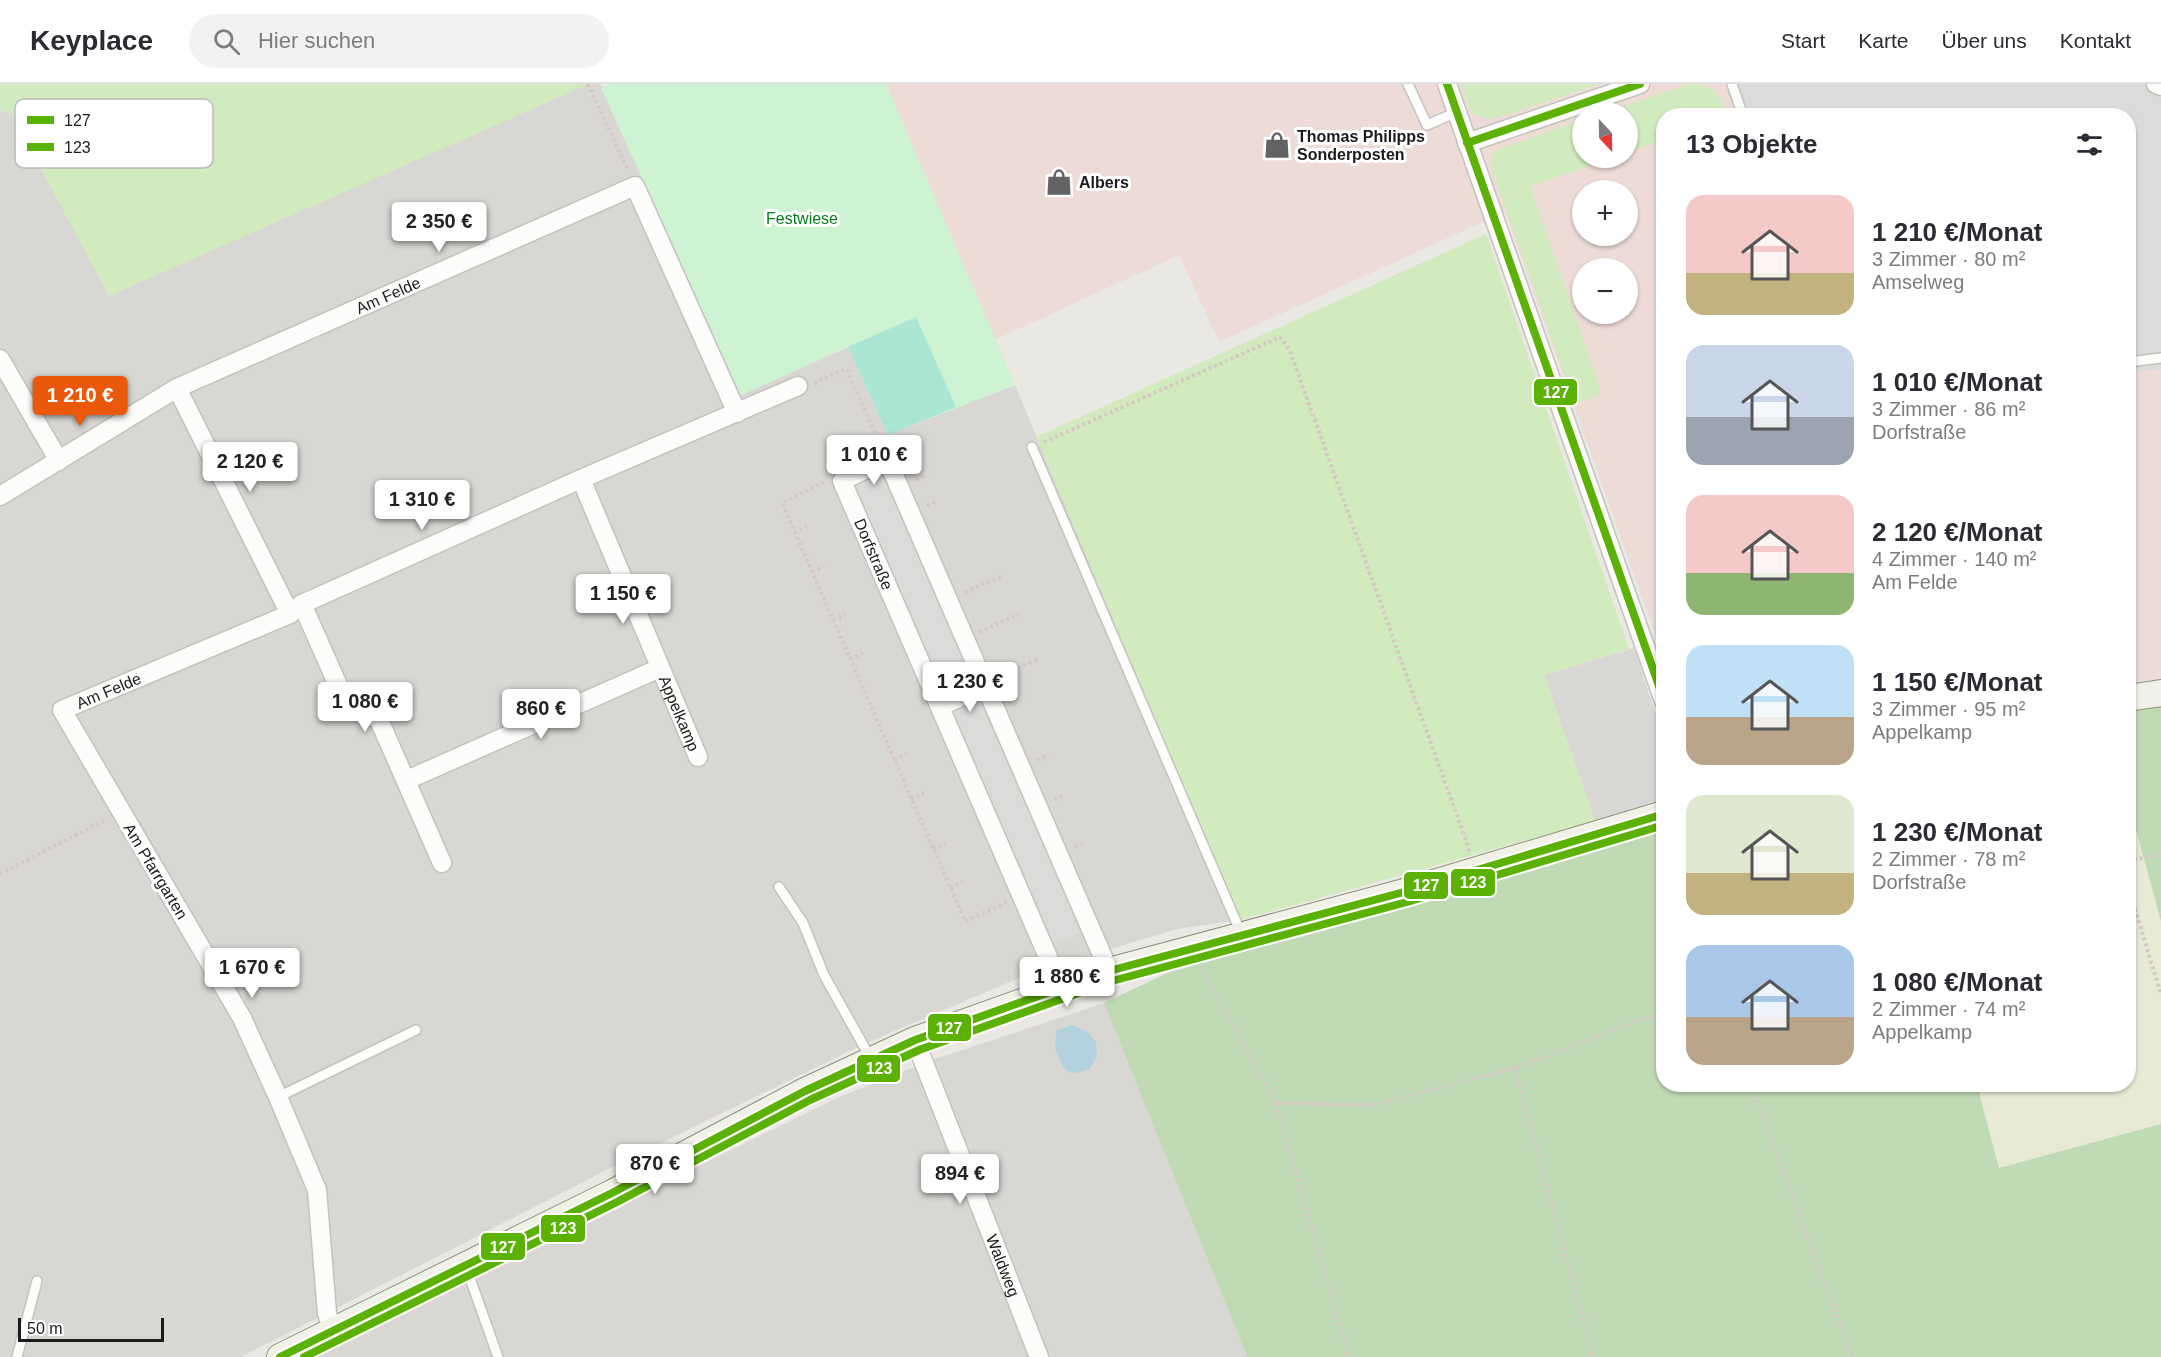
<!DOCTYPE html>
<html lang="de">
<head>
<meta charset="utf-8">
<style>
  body { margin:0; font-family:Helvetica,sans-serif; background:#f2f2f3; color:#2b2b33; height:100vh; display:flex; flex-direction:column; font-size:22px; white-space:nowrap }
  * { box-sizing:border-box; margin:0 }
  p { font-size:20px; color:#7c7c81 }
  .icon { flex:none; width:33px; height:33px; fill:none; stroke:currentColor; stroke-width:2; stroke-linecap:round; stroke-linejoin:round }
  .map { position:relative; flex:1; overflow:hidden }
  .panel { position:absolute; left:1656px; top:24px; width:480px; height:984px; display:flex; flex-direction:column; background:#fff; border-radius:24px; box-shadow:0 2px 4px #0004 }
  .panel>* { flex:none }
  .needle { width:39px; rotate:158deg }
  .fabs { position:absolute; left:1572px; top:18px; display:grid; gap:12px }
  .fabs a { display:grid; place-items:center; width:66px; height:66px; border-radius:50%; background:#fff; box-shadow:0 2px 4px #0004; font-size:30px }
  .scale { position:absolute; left:18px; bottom:15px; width:146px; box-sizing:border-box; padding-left:6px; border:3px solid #1b1b1b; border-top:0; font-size:16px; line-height:21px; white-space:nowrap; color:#1b1b1b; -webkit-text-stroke:4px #fff; paint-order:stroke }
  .price { position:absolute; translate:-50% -51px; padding:0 14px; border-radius:6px; background:#fff; color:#222; font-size:20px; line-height:39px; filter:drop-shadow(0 2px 3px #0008) }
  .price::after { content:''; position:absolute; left:50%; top:36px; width:18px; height:14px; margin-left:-9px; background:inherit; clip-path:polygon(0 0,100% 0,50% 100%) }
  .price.on { background:#ea580c; color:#fff }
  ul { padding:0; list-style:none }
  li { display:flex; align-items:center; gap:18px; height:150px; padding:0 30px }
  li span { display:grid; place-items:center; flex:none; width:168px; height:120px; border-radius:18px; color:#555 }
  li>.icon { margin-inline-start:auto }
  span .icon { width:72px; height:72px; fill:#fffc; stroke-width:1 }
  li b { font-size:26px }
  h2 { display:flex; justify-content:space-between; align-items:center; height:72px; padding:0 30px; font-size:26px }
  header { display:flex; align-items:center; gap:36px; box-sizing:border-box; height:84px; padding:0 30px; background:#fff; border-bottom:2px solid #e1e1e2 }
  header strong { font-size:28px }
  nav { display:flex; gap:33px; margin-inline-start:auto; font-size:21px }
  .search { width:420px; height:54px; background:#f2f2f3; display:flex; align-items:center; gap:15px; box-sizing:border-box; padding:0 21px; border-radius:33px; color:#7c7c81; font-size:22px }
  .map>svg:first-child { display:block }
</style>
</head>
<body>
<header>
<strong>Keyplace</strong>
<div class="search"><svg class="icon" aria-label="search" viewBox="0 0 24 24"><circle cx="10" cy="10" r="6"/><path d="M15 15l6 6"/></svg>Hier suchen</div>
<nav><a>Start</a><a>Karte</a><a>Über uns</a><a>Kontakt</a></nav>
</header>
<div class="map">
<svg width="2161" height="1273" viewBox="0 0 2161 1273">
  <rect width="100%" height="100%" fill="#eae8e2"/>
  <path fill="#d9d7d4" d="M600,0L741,311L848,263L956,323L1015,301L1240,836L1177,845L1028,890L862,961L628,1075L241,1273H0V26L11,29Z
    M1634,564L1663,652V715L1595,737L1544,591Z
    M1104,919L1247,1273H308L837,1014L932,976Z"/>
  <path fill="#eddcd6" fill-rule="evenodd" d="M886,0H2161V602L2129,608L2128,32H1664L1663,572L1505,128L1219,258L1179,171L994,256ZM1582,28H1628V74H1582ZM1582,106H1628V152H1582ZM1582,184H1628V230H1582Z"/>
  <path fill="#e8ebd4" d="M2129,720L2161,837V1040L1999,1084L1977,1001L2128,1000Z"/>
  <path fill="#d1eabe" d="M0,0H589L109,212L11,29L0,26Z
    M1461,0H1600L1489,36L1471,28Z
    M1689,0C1711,0 1722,10 1727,31L1664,32L1663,56L1628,68V28H1606Z
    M1582,36V74H1613L1530,102L1602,310L1575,320L1490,80L1494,69L1501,64Z
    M1486,150L1629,565L1544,591L1595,737L1240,836L1036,353Z"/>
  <path fill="#bfdab5" d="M2161,620V837L2129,720L2128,625Z
    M1663,743L1664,1000L1977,1001L1999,1084L2161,1040V1273H1247L1104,919L1207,870Z"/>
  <path fill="#cef3d2" d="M610,0H886L1015,301L888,351L848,263L741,311L601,4Z"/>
  <path fill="#abe5d3" d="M916,233L956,323L888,351L848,263Z"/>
  <path fill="#dcdbd9" d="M1725,0H2161V285L2129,289L2128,32L1735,31Z
    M885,385L977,599L940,614L850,400Z
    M984,611L1084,847L1049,862L945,627Z"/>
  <path fill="#b3d1df" d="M1071,941L1086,947L1096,958L1097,972L1090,985L1075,989L1067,987C1056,973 1053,964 1057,946Z"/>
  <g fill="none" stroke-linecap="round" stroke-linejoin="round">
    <defs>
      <path id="lane" d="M1408,0L1427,41L1457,28
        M1732,0L1743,32
        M2128,278L2161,274
        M1032,363L1241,849
        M779,803L803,839L824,891L871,975
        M278,1013L416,946
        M466,1183L498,1273
        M17,1273L37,1197"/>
      <g id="street">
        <path d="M1447,0L1664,617"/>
        <path d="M2156,0L2161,2"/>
        <path d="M1467,59L1640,0"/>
        <path d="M0,275L59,377"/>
        <path d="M177,304L290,530"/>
        <path id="s1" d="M581,395L698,673"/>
        <path id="s2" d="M0,412L177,304L635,102L737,329"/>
        <path d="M302,520L345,617L379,636L442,779"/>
        <path d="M940,622L986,603"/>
        <path d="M407,696L660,584"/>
        <path d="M1061,903L842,397L887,375L1109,887"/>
        <path id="s3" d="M915,956L1039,1273"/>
        <path id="s4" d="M332,1246L327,1229L317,1106L278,1013L242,934L62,626L290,530L302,520L581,395L798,302"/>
      </g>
      <path id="secondary" d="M2128,614L2161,609
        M280,1273L612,1109L805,1007L915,956L1109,887L1404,808L1664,730"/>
    </defs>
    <use href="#lane" stroke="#c2c2bf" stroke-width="12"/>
    <use href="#street" stroke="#c2c2bf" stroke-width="21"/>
    <use href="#secondary" stroke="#8f937a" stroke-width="28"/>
    <path stroke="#d6c8c4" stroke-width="4" stroke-dasharray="3 3" stroke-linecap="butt" d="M588,0L628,86
      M814,299L846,285L881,361
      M1044,358L1280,253L1290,267L1470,768
      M916,396L926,391
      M824,398L782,419L965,837L1007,818
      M927,422L937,417
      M794,448L807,442
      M812,488L824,482
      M965,508L1003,492
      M833,536L846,531
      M979,548L1019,530
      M850,575L863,569
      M1001,591L1039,575
      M894,676L907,670
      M1037,676L1048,671
      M911,715L924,709
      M1054,715L1065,711
      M1656,755L1664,773
      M1075,763L1085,758
      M933,765L945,759
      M2128,777L2161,770
      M0,790L106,735
      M2128,802L2161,910
      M950,804L962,798
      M1201,883L1276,1019L1349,1273
      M1515,984L1593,1273
      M1751,1000L1852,1273
      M1276,1019L1373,1021L1515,984L1664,927"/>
    <use href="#lane" stroke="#fcfcfb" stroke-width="9"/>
    <use href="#street" stroke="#fcfcfb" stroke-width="18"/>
    <use href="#secondary" stroke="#f1f2e7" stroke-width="26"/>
    <defs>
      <path id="bus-1" d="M1447,0L1664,616
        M1467,59L1640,0
        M280,1273L612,1109L805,1007L915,956L1109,887L1404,808L1664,730"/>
      <path id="bus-2" d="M304,1273L617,1118L810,1016L919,966L1112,897L1407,818L1664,741"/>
    </defs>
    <use href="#bus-1" stroke="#fff" stroke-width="12"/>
    <use href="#bus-2" stroke="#fff" stroke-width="12"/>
    <use href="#bus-1" stroke="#5bb104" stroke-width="8"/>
    <use href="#bus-2" stroke="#5bb104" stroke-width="8"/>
  </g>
  <defs>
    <symbol id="shop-bare" viewBox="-9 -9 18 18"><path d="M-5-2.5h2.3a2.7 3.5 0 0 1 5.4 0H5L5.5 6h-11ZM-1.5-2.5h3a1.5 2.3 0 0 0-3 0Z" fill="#636361" stroke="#fff" stroke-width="2.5" paint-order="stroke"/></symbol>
  </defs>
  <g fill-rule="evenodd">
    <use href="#shop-bare" x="1258" y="42" width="38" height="38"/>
    <use href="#shop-bare" x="1040" y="79" width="38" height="38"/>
  </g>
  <g text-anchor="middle" stroke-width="6" stroke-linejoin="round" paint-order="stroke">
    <g font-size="16" font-weight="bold" fill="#1b1b1b" stroke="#fff" text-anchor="start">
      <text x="1297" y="58">Thomas Philipps<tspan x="1297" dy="18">Sonderposten</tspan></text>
      <text x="1079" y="104">Albers</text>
    </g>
    <g font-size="16" fill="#057c1d" stroke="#fff">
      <text x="802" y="140">Festwiese</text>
    </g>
    <g font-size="16" fill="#1b1b1b" stroke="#fff">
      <text dy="6" stroke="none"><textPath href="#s2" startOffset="438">Am Felde</textPath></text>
      <text transform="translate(874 470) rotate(67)" y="6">Dorfstraße</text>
      <text dy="6" stroke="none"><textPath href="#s4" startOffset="736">Am Felde</textPath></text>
      <text dy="6" stroke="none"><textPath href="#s1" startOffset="254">Appelkamp</textPath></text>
      <text transform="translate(156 787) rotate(59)" y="6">Am Pfarrgarten</text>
      <text dy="6" stroke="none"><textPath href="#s3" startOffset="242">Waldweg</textPath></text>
    </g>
  </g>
  <rect x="15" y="15" width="198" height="69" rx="9" fill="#fff" stroke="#bbb" stroke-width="1.5"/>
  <rect x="27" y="32" width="27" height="8" fill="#5bb104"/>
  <rect x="27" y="59" width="27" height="8" fill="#5bb104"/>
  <g font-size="16" fill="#1b1b1b">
    <text x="64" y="42">127</text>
    <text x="64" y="69">123</text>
  </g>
  <g stroke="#fff" stroke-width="2">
    <rect x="1533" y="294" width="45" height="28" rx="6" fill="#5bb104"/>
    <rect x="1450" y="784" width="46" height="29" rx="6" fill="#5bb104"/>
    <rect x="1403" y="787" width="46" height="29" rx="6" fill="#5bb104"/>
    <rect x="927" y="929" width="45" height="29" rx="6" fill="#5bb104"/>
    <rect x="856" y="970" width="45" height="29" rx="6" fill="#5bb104"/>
    <rect x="540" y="1130" width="46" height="29" rx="6" fill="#5bb104"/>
    <rect x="480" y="1148" width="46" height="29" rx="6" fill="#5bb104"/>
  </g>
  <g font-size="16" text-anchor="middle" font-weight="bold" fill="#fff">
    <text x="1556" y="314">127</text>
    <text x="1473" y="804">123</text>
    <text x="1426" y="807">127</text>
    <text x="949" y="950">127</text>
    <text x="879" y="990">123</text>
    <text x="563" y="1150">123</text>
    <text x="503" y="1169">127</text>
  </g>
</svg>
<div class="fabs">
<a><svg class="needle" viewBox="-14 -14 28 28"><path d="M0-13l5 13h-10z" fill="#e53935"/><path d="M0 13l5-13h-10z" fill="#7c7c81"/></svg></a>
<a>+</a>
<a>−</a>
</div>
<div class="scale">50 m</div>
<b class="price" style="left:439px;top:169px">2 350 €</b>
<b class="price on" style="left:80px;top:343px">1 210 €</b>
<b class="price" style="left:874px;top:402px">1 010 €</b>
<b class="price" style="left:250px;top:409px">2 120 €</b>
<b class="price" style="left:422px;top:447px">1 310 €</b>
<b class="price" style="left:623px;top:541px">1 150 €</b>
<b class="price" style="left:970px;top:629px">1 230 €</b>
<b class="price" style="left:365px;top:649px">1 080 €</b>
<b class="price" style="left:541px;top:656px">860 €</b>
<b class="price" style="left:252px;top:915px">1 670 €</b>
<b class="price" style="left:1067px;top:924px">1 880 €</b>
<b class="price" style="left:655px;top:1111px">870 €</b>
<b class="price" style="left:960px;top:1121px">894 €</b>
<section class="panel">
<h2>13 Objekte<svg class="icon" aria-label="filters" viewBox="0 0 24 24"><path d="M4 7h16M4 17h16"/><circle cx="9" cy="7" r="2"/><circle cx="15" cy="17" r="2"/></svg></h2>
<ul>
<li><span style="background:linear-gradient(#f6c9c9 65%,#c2b280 0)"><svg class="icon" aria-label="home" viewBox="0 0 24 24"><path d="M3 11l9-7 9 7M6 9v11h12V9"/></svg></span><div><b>1 210 €/Monat</b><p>3 Zimmer · 80 m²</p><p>Amselweg</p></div></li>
<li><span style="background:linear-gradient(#c9d6e8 60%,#9aa5b1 0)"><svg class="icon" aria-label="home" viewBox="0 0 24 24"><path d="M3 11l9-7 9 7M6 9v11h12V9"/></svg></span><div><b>1 010 €/Monat</b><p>3 Zimmer · 86 m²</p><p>Dorfstraße</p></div></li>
<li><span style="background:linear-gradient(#f6c9c9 65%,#8fb573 0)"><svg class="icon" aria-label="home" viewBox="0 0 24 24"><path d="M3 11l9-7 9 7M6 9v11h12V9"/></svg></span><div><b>2 120 €/Monat</b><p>4 Zimmer · 140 m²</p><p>Am Felde</p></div></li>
<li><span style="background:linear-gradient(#bfe0f5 60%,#b9a48a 0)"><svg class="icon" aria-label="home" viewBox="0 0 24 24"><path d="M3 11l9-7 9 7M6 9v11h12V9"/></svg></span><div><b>1 150 €/Monat</b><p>3 Zimmer · 95 m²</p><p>Appelkamp</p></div></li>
<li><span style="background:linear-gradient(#dfe7d0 65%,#c2b280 0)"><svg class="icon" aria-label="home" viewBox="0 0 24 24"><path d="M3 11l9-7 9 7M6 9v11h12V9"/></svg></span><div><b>1 230 €/Monat</b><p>2 Zimmer · 78 m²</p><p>Dorfstraße</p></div></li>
<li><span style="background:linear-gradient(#a9c7e8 60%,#b9a48a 0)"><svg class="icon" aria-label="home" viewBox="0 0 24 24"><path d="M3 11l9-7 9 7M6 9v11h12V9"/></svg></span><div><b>1 080 €/Monat</b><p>2 Zimmer · 74 m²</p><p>Appelkamp</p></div></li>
</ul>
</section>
</div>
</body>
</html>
